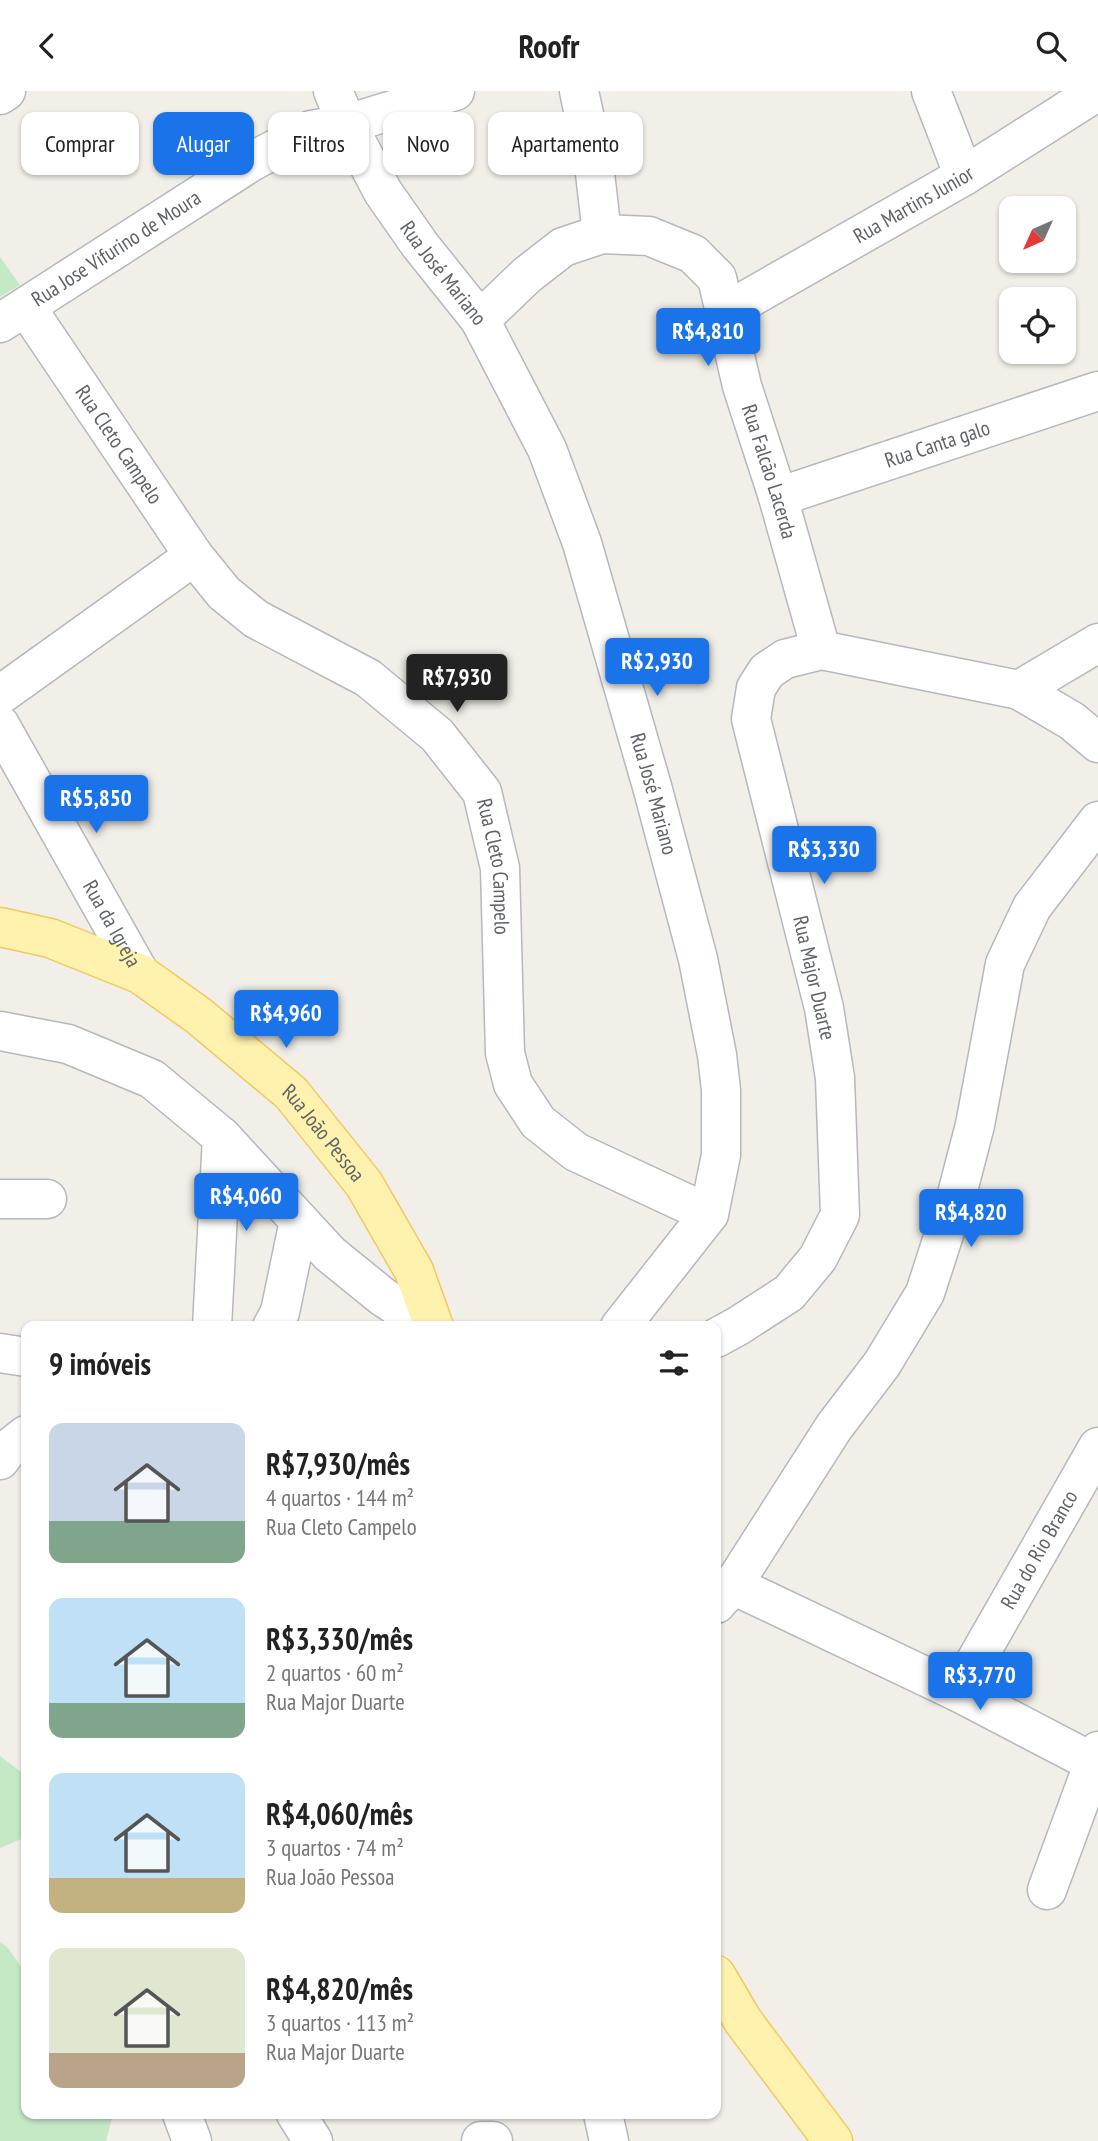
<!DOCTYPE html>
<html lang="pt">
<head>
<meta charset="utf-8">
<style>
  body { margin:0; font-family:"PT Sans Narrow",sans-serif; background:#f2f2f2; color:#222; height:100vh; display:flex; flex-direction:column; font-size:26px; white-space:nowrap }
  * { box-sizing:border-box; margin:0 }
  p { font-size:23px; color:#767676 }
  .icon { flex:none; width:38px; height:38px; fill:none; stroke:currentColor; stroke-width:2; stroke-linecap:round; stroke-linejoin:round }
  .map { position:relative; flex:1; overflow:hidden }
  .side { position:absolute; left:21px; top:1230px; width:700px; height:798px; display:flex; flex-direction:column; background:#fff; border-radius:14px; box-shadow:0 2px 5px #0004 }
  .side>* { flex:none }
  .hud { position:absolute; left:21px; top:21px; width:700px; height:63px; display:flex; gap:14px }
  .needle { width:46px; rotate:225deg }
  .fabs { position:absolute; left:999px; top:105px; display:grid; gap:14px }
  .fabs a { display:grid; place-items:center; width:77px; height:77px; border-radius:14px; background:#fff; box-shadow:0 2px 5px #0004; font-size:35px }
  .price { position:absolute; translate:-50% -60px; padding:0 16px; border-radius:7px; background:#1a73e8; color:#fff; font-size:23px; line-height:46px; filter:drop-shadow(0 2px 4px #0008) }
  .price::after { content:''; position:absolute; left:50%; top:42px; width:21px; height:16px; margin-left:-10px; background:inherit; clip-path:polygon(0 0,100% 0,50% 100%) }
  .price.selected { background:#222; color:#fff }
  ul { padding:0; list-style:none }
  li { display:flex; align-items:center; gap:21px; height:175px; padding:0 28px }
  li span { display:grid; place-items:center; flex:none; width:196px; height:140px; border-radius:14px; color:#555 }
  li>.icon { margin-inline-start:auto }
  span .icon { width:84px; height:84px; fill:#fffc; stroke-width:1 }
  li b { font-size:30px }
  h2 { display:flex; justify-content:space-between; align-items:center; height:84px; padding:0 28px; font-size:30px }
  .pill { padding:0 24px; border-radius:14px; background:#fff; box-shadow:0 2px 5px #0004; font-size:24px; line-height:63px }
  .pill.selected { background:#1a73e8; color:#fff }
  header { display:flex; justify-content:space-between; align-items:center; height:91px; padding:0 28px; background:#fff; font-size:32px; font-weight:800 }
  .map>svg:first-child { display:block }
</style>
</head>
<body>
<header><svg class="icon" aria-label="back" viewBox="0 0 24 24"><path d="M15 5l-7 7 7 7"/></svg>Roofr<svg class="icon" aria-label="search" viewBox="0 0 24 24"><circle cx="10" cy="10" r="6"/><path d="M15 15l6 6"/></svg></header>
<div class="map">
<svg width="1098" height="2050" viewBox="0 0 1098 2050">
  <rect width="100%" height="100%" fill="#f1efe8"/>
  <path fill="#c5e8c5" d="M0,166L20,194L0,206Z
    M0,1665L25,1684L26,1689V1746L0,1757Z
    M0,1851L8,1857L26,1883V2023H113L106,2050H0Z"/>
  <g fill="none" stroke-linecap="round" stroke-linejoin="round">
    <defs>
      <g id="minor">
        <path id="s1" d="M333,0L347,33L383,101L420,154L480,229L547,358L582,452L653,699L698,868L717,964L721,999V1064L709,1123L620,1236"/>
        <path d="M579,0L593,65L602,143"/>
        <path d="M931,0L964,85"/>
        <path d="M0,4L6,0"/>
        <path id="s2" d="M26,216L194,465L224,502L256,528L368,587L437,644L482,701L500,777L505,962L513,993L538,1031L576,1061L709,1123"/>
        <path id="s3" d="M725,221L964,85L1098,0"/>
        <path id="s4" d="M480,229L527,184L563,156L602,143L649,145L693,163L717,187L742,295L778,406L821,559"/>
        <path id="s5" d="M0,232L251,71L311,39L347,33L455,0"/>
        <path id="s6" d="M778,406L1098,300"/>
        <path d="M1019,599L1072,630L1098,652"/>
        <path d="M0,604L194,465"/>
        <path id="s7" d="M0,634L140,883"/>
        <path d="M0,940L68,953L152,988L222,1046L330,1163L383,1206L428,1236"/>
        <path d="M0,1108H47"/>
        <path d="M212,1236L222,1046"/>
        <path d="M272,1236L280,1221L299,1130"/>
        <path d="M716,1247L738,1235L789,1202L818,1167L840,1124L835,987L824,917L751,628L756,597L767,580L785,568L821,559L1019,599L1098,552"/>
        <path d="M0,1262L26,1266"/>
        <path d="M0,1369L8,1358L26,1344"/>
        <path id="s8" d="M733,1494L958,1601L1098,1356"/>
        <path d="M716,1513L733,1494L834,1336L882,1273L925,1202L957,1103L975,1034L1005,873L1032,816L1098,730"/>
        <path d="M958,1601L1092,1671"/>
        <path d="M1047,1799L1098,1660"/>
        <path d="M182,2023L192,2050"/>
        <path d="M296,2023L313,2050"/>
        <path d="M603,2023L609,2050"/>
        <path d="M481,2050H493"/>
      </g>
      <g id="major">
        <path id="s9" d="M0,836L50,847L140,883L199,925L291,1002L364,1093L414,1180L434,1236"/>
        <path d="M716,1884L743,1930L833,2050"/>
      </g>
    </defs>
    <use href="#minor" stroke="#b5b8bc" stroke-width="41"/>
    <use href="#major" stroke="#f2c960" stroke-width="41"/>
    <use href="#minor" stroke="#fff" stroke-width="38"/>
    <use href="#major" stroke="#fff2af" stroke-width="38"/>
  </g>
  <g text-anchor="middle" stroke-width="5" stroke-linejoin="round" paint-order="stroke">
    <g font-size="21" fill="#5f6368" stroke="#fff">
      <text dy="7" stroke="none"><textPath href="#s3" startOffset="217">Rua Martins Junior</textPath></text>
      <text dy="7" stroke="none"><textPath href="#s5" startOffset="138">Rua Jose Vifurino de Moura</textPath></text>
      <text dy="7" stroke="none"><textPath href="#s1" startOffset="214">Rua José Mariano</textPath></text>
      <text dy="7" stroke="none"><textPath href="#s2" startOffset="166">Rua Cleto Campelo</textPath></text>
      <text dy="7" stroke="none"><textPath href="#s6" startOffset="168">Rua Canta galo</textPath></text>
      <text dy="7" stroke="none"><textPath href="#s4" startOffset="481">Rua Falcão Lacerda</textPath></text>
      <text dy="7" stroke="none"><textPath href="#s1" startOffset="780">Rua José Mariano</textPath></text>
      <text dy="7" stroke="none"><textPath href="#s2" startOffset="754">Rua Cleto Campelo</textPath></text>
      <text dy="7" stroke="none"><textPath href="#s7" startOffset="228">Rua da Igreja</textPath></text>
      <text transform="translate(814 887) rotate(77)" y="7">Rua Major Duarte</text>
      <text dy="7" stroke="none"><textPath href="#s9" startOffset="392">Rua João Pessoa</textPath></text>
      <text dy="7" stroke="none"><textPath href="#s8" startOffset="413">Rua do Rio Branco</textPath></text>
    </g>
  </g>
</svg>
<div class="fabs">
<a><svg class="needle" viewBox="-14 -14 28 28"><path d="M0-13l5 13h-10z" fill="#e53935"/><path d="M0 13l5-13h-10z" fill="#767676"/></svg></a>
<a><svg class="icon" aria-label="locate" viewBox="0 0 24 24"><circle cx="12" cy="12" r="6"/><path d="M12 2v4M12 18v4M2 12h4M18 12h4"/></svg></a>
</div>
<b class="price" style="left:708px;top:277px">R$4,810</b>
<b class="price" style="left:657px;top:607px">R$2,930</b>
<b class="price selected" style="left:457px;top:623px">R$7,930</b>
<b class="price" style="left:96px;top:744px">R$5,850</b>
<b class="price" style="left:824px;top:795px">R$3,330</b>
<b class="price" style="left:286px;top:959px">R$4,960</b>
<b class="price" style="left:246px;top:1142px">R$4,060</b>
<b class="price" style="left:971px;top:1158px">R$4,820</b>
<b class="price" style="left:980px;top:1621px">R$3,770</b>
<div class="hud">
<a class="pill">Comprar</a>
<a class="pill selected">Alugar</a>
<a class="pill">Filtros</a>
<a class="pill">Novo</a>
<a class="pill">Apartamento</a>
</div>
<section class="side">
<h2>9 imóveis<svg class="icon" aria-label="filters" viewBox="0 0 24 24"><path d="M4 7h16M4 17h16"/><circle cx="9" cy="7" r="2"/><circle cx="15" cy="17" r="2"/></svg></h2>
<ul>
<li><span style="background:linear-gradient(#c9d6e8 70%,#7fa58c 0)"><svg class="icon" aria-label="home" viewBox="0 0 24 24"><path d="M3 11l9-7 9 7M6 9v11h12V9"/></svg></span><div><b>R$7,930/mês</b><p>4 quartos · 144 m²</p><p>Rua Cleto Campelo</p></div></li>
<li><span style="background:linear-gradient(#bfe0f5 75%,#7fa58c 0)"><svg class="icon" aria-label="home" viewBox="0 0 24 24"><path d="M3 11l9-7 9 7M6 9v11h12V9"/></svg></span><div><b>R$3,330/mês</b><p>2 quartos · 60 m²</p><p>Rua Major Duarte</p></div></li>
<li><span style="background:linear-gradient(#bfe0f5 75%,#c2b280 0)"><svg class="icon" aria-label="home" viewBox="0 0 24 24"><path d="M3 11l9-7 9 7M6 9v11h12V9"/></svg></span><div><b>R$4,060/mês</b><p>3 quartos · 74 m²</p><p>Rua João Pessoa</p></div></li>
<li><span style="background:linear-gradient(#dfe7d0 75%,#b9a48a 0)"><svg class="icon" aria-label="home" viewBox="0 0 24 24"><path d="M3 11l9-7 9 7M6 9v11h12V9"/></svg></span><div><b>R$4,820/mês</b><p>3 quartos · 113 m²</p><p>Rua Major Duarte</p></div></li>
</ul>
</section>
</div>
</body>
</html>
